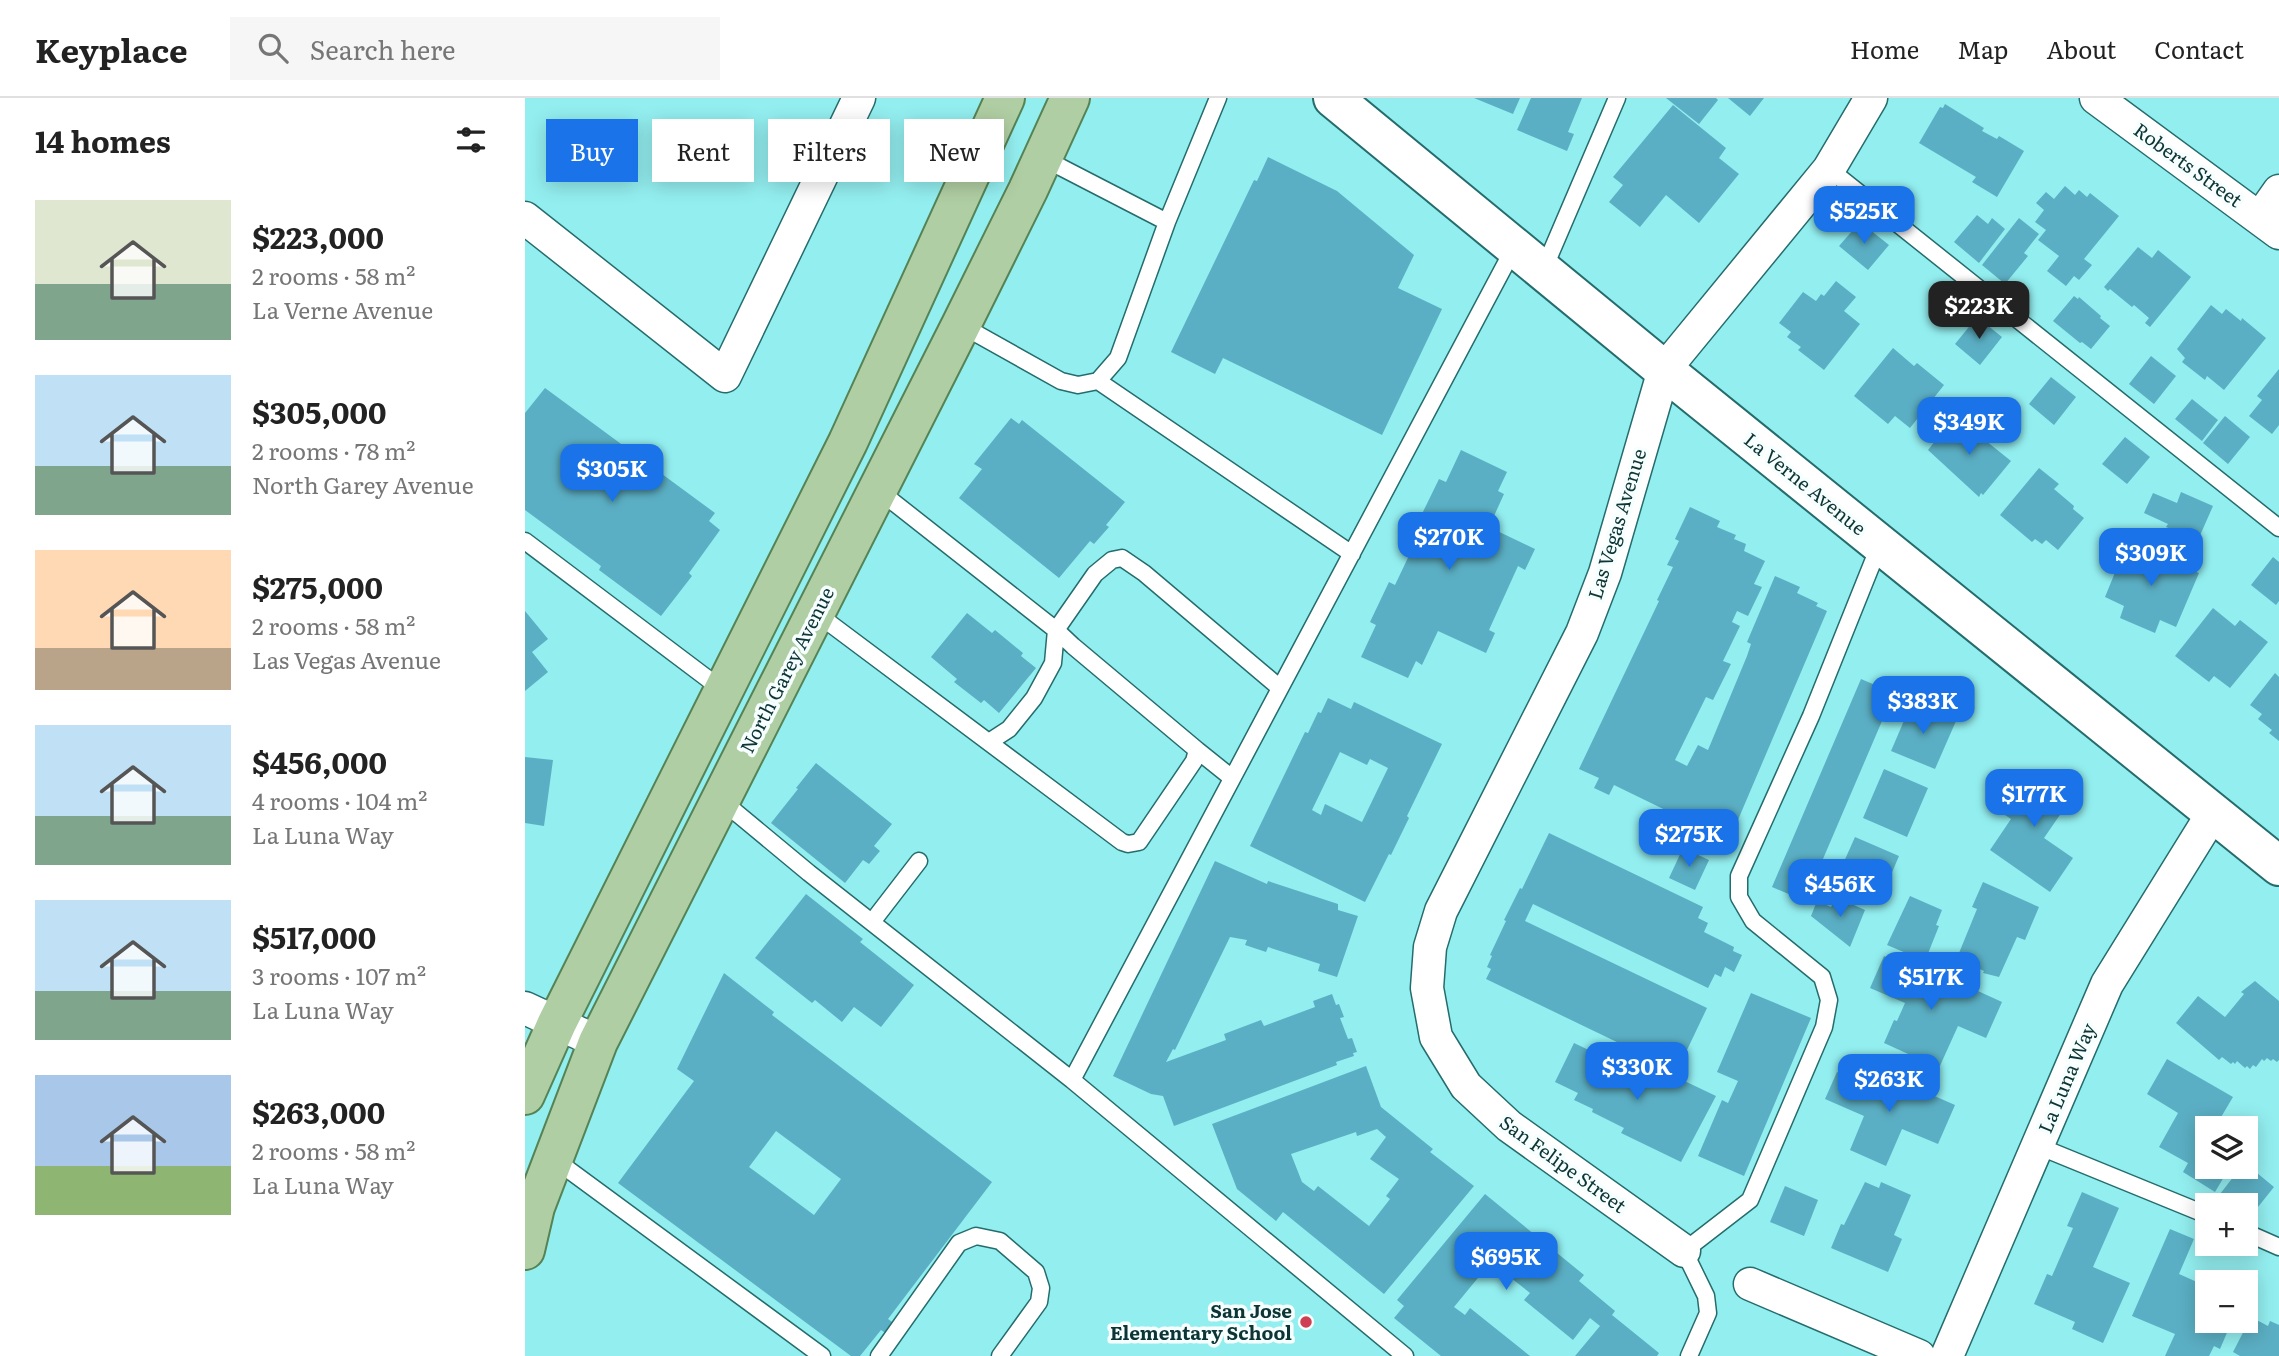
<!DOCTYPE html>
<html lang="en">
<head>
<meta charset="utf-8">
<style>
  body { margin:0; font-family:Literata,serif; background:#f6f6f6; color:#222; height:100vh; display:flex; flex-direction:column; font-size:26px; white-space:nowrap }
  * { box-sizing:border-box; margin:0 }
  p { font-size:23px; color:#767676 }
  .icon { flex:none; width:38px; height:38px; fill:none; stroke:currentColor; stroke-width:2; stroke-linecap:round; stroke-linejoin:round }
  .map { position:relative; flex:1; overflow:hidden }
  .details { display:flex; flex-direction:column; background:#fff; width:525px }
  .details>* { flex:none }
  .top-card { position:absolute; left:21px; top:21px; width:665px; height:63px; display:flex; gap:14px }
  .buttons { position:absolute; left:1670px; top:1018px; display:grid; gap:14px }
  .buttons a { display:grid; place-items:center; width:63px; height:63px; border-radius:0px; background:#fff; box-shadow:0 4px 18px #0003; font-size:35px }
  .price { position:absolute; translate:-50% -60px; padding:0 16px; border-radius:14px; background:#1a73e8; color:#fff; font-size:23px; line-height:46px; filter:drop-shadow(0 2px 4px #0008) }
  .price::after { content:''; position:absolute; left:50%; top:42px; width:21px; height:16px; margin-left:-10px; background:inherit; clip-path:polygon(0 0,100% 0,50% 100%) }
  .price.current { background:#222; color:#fff }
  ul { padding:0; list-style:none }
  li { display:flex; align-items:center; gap:21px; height:175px; padding:0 35px }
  li span { display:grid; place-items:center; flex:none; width:196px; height:140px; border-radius:0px; color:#555 }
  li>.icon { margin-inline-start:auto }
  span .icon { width:84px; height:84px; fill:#fffc; stroke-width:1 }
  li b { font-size:30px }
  h2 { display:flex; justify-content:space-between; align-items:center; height:84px; padding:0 35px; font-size:30px }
  .chip { padding:0 24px; border-radius:0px; background:#fff; box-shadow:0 4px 18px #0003; font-size:24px; line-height:63px }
  .chip.current { background:#1a73e8; color:#fff }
  header { display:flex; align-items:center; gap:42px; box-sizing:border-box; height:98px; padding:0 35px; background:#fff; border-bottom:2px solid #e0e0e0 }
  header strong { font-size:33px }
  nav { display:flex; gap:38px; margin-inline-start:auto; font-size:24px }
  .search { width:490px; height:63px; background:#f6f6f6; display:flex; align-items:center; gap:18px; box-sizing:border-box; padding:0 24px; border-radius:0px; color:#767676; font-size:26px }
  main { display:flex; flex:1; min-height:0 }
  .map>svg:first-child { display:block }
</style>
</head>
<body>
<header>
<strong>Keyplace</strong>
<div class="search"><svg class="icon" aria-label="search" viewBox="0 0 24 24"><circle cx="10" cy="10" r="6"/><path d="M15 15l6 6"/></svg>Search here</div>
<nav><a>Home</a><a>Map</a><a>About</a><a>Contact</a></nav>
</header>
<main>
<section class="details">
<h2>14 homes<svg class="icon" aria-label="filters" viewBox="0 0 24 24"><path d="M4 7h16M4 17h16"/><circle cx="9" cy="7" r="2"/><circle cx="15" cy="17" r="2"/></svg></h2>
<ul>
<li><span style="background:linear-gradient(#dfe7d0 60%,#7fa58c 0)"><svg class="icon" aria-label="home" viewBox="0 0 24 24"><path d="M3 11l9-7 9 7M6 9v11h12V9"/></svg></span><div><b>$223,000</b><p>2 rooms · 58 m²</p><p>La Verne Avenue</p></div></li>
<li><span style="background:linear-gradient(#bfe0f5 65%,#7fa58c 0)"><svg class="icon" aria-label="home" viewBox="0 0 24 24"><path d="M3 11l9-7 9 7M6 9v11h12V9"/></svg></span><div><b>$305,000</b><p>2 rooms · 78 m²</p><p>North Garey Avenue</p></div></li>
<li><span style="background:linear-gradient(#ffd9b3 70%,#b9a48a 0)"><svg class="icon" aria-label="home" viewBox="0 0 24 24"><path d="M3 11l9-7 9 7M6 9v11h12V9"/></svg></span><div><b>$275,000</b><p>2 rooms · 58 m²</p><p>Las Vegas Avenue</p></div></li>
<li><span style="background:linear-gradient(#bfe0f5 65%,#7fa58c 0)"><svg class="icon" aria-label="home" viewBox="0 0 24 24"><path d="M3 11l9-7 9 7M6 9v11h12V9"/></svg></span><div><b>$456,000</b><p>4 rooms · 104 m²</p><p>La Luna Way</p></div></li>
<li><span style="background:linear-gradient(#bfe0f5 65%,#7fa58c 0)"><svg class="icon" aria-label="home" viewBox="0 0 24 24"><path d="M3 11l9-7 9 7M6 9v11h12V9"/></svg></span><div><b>$517,000</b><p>3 rooms · 107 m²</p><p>La Luna Way</p></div></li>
<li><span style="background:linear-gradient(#a9c7e8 65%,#8fb573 0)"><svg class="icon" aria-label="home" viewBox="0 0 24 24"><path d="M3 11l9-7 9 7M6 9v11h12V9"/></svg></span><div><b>$263,000</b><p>2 rooms · 58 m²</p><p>La Luna Way</p></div></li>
</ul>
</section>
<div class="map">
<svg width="1754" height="1258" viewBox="0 0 1754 1258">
  <rect width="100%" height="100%" fill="#93eeef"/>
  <path fill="#5bafc4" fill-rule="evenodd" d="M949,0H995L988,16Z
    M1006,0H1057L1043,34L1049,36L1042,53L992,32Z
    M1141,0H1191L1193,2L1174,26Z
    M1203,0H1239L1225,18Z
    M1420,6L1459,30L1457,33L1472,41L1474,38L1499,53L1472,99L1447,84L1451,79L1394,45L1415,9L1418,10Z
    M1148,7L1201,50L1194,60L1214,76L1174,125L1141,97L1115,129L1084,104L1098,87L1088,79Z
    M743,59L812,93L889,157L873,190L917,211L857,337L698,260L690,276L646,254L729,82L732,83Z
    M1540,88L1550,97L1554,92L1562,99L1565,95L1594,118L1559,161L1567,167L1554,182L1549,178L1541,188L1522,173L1534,158L1513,142L1521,132L1510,124L1519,112L1511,105L1521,94L1529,101Z
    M1452,117L1463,126L1467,120L1480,131L1454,165L1429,144Z
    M1494,120L1514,136L1499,155L1503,158L1480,186L1457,167Z
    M1335,124L1364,147L1343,172L1314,148Z
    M1613,149L1627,160L1633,152L1666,179L1625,229L1620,225L1624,220L1609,207L1607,209L1585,191L1583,193L1579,189Z
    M1311,183L1331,199L1319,213L1335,226L1299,272L1273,252L1276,249L1262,239L1266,234L1254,225L1278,194L1291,203L1296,196L1299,198Z
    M1549,198L1553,201L1554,199L1576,218L1575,220L1585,228L1566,251L1557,244L1555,245L1528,223Z
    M1686,207L1697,216L1701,211L1716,223L1717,220L1741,240L1699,292L1682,278L1680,282L1657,264L1660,260L1652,251Z
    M1452,219L1477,239L1455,267L1430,246Z
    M1368,250L1389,268L1392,265L1419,287L1385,330L1370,318L1363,326L1329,298Z
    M1626,258L1651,278L1629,306L1604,286Z
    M1754,271V327L1747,336L1724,318L1737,302L1732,298Z
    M1526,279L1551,299L1529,327L1504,306Z
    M20,290L190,415L184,423L195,432L164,475L167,478L136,518L74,472L76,468L0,412V315Z
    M1667,301L1693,322L1677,343L1650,321Z
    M1430,318L1486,363L1458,397L1456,395L1454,399L1403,352Z
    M1700,318L1725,339L1703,366L1678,345Z
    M486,320L494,326L497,322L600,404L581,427L584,429L569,446L565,443L534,480L434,400L457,371L449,366Z
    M1600,339L1625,359L1602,386L1577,366Z
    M936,352L982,374L973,393L979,396L964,429L1010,451L1000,472L993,468L964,532L970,535L961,555L913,533L897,567L891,563L883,580L836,559L851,527L845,524L864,484L870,487L900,424L894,422L914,381L921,384Z
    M1514,370L1534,386L1529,391L1549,408L1548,411L1559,420L1533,452L1521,442L1517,446L1510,441L1507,444L1475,417Z
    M1656,394L1688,408L1673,442L1641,429L1643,426L1619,415L1628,395L1652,405Z
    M1165,409L1195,423L1192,429L1211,437L1209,441L1221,446L1219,453L1240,463L1229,486L1237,489L1223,518L1212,513L1207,524L1215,528L1198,563L1206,566L1188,602L1181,599L1150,662L1162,668L1173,647L1183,652L1222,558L1226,546L1222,544L1250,478L1275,489L1272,495L1293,505L1291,508L1302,513L1204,743L1089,687L1084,697L1069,690L1074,680L1054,671L1134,503L1132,502L1148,469L1142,467L1154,443L1150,441Z
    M1602,445L1674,475L1651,529L1635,522L1630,535L1595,520L1599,508L1580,499Z
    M1748,459L1754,464V503L1751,507L1726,487Z
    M1688,510L1710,528L1715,522L1743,544L1705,590L1689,578L1684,584L1650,558Z
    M0,513L23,541L7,554L23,574L0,593Z
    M442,515L467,535L470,532L498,555L496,558L511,570L474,615L459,602L456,605L429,584L432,581L406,559Z
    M1750,575L1754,579V643L1744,635L1747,632L1733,621L1737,616L1725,607Z
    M1336,581L1369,595L1280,803L1247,789Z
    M803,600L826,611L829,604L917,646L882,718L884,720L866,757L864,756L840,804L725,748L780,634L783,635L793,614L796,615ZM815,654L842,667L845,661L863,670L837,724L800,706L796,717L787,712Z
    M1387,604L1431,623L1410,671L1366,653Z
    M0,659L28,662L19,728L0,725Z
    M291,665L367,726L349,748L355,753L344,766L338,762L320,785L246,725L273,691L271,690Z
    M1359,671L1403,690L1382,739L1338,720Z
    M1519,671L1547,690L1536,705L1541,708L1519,740L1548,760L1525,794L1465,752L1486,721L1480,717L1491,702L1477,692L1490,673L1508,686Z
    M1024,735L1178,809L1173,820L1183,825L1179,834L1209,849L1208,853L1217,857L1209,874L1200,869L1196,879L1190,876L1183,890L1008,806L1000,823L1182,910L1152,973L961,881L966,871L962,869L967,858L965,857L981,823L979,822L995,790L997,791Z
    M1330,739L1374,758L1354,805L1309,786Z
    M1158,750L1184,762L1170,792L1144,780Z
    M690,763L742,786L743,783L813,806V812L833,818L812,879L793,873L795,866L743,849L741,854L720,847L722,842L705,839L650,952L648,951L641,964L701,942L699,936L736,922L739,928L790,909L788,903L807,896L811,907L814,906L819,919L815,920L823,941L827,940L832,954L828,955L829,958L811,964L812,967L649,1028L638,998L626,996L588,978Z
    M1458,784L1514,809L1500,842L1492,839L1474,879L1458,875L1459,873L1444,866L1447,861L1434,855L1452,811L1447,809Z
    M281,796L338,841L335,844L389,887L356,929L329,909L317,924L290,902L287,905L230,860Z
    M1385,798L1417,812L1411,827L1414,828L1400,863L1362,847Z
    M1311,799L1340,812L1325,849L1286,818L1292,803L1306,809Z
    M1359,858L1396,874L1393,880L1407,886L1409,880L1440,892L1442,888L1477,904L1461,940L1433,928L1414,970L1359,945L1369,922L1372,923L1380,905L1345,890Z
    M199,875L249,914L247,917L467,1084L363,1221L370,1226L362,1236L356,1232L335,1258H326L93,1085L169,983L152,971ZM251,1033L316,1081L289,1117L224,1069Z
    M1730,883L1754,903V962L1752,964L1748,961L1746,963L1742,960L1739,963L1737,961L1731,969L1728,967L1725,971L1722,968L1720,970L1712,963L1710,966L1708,964L1706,966L1697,959L1694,962L1651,925L1673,898L1700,919L1719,896L1716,894Z
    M1226,895L1286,920L1219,1078L1173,1058L1197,1002L1203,1005L1213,983L1192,974Z
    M1049,945L1143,990L1149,978L1191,998L1156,1064L1096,1035L1099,1030L1067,1014L1068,1011L1049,1002L1053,995L1030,984Z
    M1642,961L1708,999L1689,1031H1682V1069H1705L1690,1094L1658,1074L1663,1065L1634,1049L1653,1015L1622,996Z
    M841,968L856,1009L908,1051L905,1054L949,1088L859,1196L758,1114L751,1123L712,1091L687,1026ZM852,1031L861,1039L845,1061L874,1081L861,1098L865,1101L844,1128L793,1088L789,1093L777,1084L766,1056L831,1034L832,1038Z
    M1312,974L1350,991L1357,975L1430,1007L1413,1046L1377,1031L1361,1068L1325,1052L1339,1018L1300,1001Z
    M1720,1065L1749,1089L1725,1119L1720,1116V1108H1710L1695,1096L1716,1069H1720Z
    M1340,1084L1354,1090L1356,1084L1386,1097L1369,1137L1377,1141L1363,1174L1306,1150L1316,1126L1319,1127Z
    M1260,1088L1293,1102L1279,1138L1245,1124Z
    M1557,1094L1594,1110L1568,1169L1605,1185L1578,1245L1547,1231L1550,1224L1509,1206L1522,1176L1527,1178L1548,1130L1542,1128Z
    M960,1096L1059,1177L1054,1183L1090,1213L1087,1217L1134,1255L1132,1258H1050L1075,1228L1065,1220L1048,1242L999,1202L1005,1195L966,1164L929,1209L940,1217L945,1210L1005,1258H916L869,1220L879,1208L872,1202Z
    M1645,1131L1669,1141L1654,1176L1681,1188L1682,1223H1707L1695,1251L1689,1248L1684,1258H1640L1650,1236L1607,1218Z
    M1726,1219L1743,1228L1745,1223L1754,1227V1258H1715L1708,1254Z"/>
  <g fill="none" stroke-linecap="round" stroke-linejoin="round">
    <defs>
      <path id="lane" d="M518,60L642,124
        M1304,71L1754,430
        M1018,173L1092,0
        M436,227L536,283L553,287L573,283L593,260L642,124L693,0
        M573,283L827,456
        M0,443L199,593
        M291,515L597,744L603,746L614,744L669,663L672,652L548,548L531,532L353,392
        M464,644L484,631L509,600L528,565L531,532L570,476L587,462L597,460L619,475L755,590
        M672,652L707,680
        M196,702L284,775L547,982L880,1258
        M347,824L394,763
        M547,982L989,150
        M1513,1048L1682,1117
        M29,1061L297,1258
        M1720,1134L1754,1149
        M354,1258L434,1145L451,1138L475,1143L511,1174L516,1190L514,1204L475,1258
        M1164,1258L1183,1215L1181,1198L1159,1153L1225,1102L1299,929L1304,902L1297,879L1228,823L1214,799V778L1286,618L1355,446"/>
      <path id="street" d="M1571,0L1754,135
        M0,120L200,278L334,0
        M1735,120L1754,93
        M0,910L73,944
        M1159,1153L984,1028L941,988L911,939L902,890L905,849L916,813L1057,535L1080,475L1139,272L1304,71L1346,0
        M1225,1186L1394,1258
        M1422,1258L1582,886L1688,715"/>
      <path id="secondary" d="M808,0L1139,272L1754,768"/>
      <path id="primary" d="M0,997L32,925L323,344L480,0
        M0,1152L10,1109L73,944L436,227L503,92L545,0"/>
    </defs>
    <use href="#lane" stroke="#256c6d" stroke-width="19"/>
    <use href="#street" stroke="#256c6d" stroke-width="35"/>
    <use href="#secondary" stroke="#256c6d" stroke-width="42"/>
    <use href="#primary" stroke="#558355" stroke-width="42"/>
    <use href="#lane" stroke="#fff" stroke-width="16"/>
    <use href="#street" stroke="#fff" stroke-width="32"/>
    <use href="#secondary" stroke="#fff" stroke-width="38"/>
    <use href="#primary" stroke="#b0cea3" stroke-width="38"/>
  </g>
  <circle fill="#cf3f54" stroke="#f6fefe" stroke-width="2.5" cx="781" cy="1224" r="7"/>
  <g text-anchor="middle" stroke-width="7" stroke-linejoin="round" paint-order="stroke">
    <g font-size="19" fill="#0d3536" stroke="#f6fefe">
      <text transform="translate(1663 67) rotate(36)" y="7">Roberts Street</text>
      <text transform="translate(1280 386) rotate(39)" y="7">La Verne Avenue</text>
      <text transform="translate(1092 426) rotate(-73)" y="7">Las Vegas Avenue</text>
      <text transform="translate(262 572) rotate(-63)" y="7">North Garey Avenue</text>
      <text transform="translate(1542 980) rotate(-67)" y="7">La Luna Way</text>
      <text transform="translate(1038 1066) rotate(36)" y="7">San Felipe Street</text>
    </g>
    <g font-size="19" font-weight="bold" fill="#0d3536" stroke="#f6fefe" text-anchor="end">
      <text x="767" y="1220">San Jose<tspan x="767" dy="22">Elementary School</tspan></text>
    </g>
  </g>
</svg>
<div class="buttons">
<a><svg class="icon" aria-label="layers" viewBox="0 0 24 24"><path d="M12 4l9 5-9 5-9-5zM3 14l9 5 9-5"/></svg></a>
<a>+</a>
<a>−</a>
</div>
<b class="price" style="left:1339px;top:148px">$525K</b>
<b class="price current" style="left:1454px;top:243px">$223K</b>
<b class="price" style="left:1444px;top:359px">$349K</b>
<b class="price" style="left:87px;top:406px">$305K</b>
<b class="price" style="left:924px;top:474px">$270K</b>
<b class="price" style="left:1626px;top:490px">$309K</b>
<b class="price" style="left:1398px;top:638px">$383K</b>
<b class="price" style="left:1509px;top:731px">$177K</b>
<b class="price" style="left:1164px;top:771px">$275K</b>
<b class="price" style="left:1315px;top:821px">$456K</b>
<b class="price" style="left:1406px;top:914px">$517K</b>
<b class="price" style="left:1112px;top:1004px">$330K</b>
<b class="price" style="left:1364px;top:1016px">$263K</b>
<b class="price" style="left:981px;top:1194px">$695K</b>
<div class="top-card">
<a class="chip current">Buy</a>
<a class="chip">Rent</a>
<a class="chip">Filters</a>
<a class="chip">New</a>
</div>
</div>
</main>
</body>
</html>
